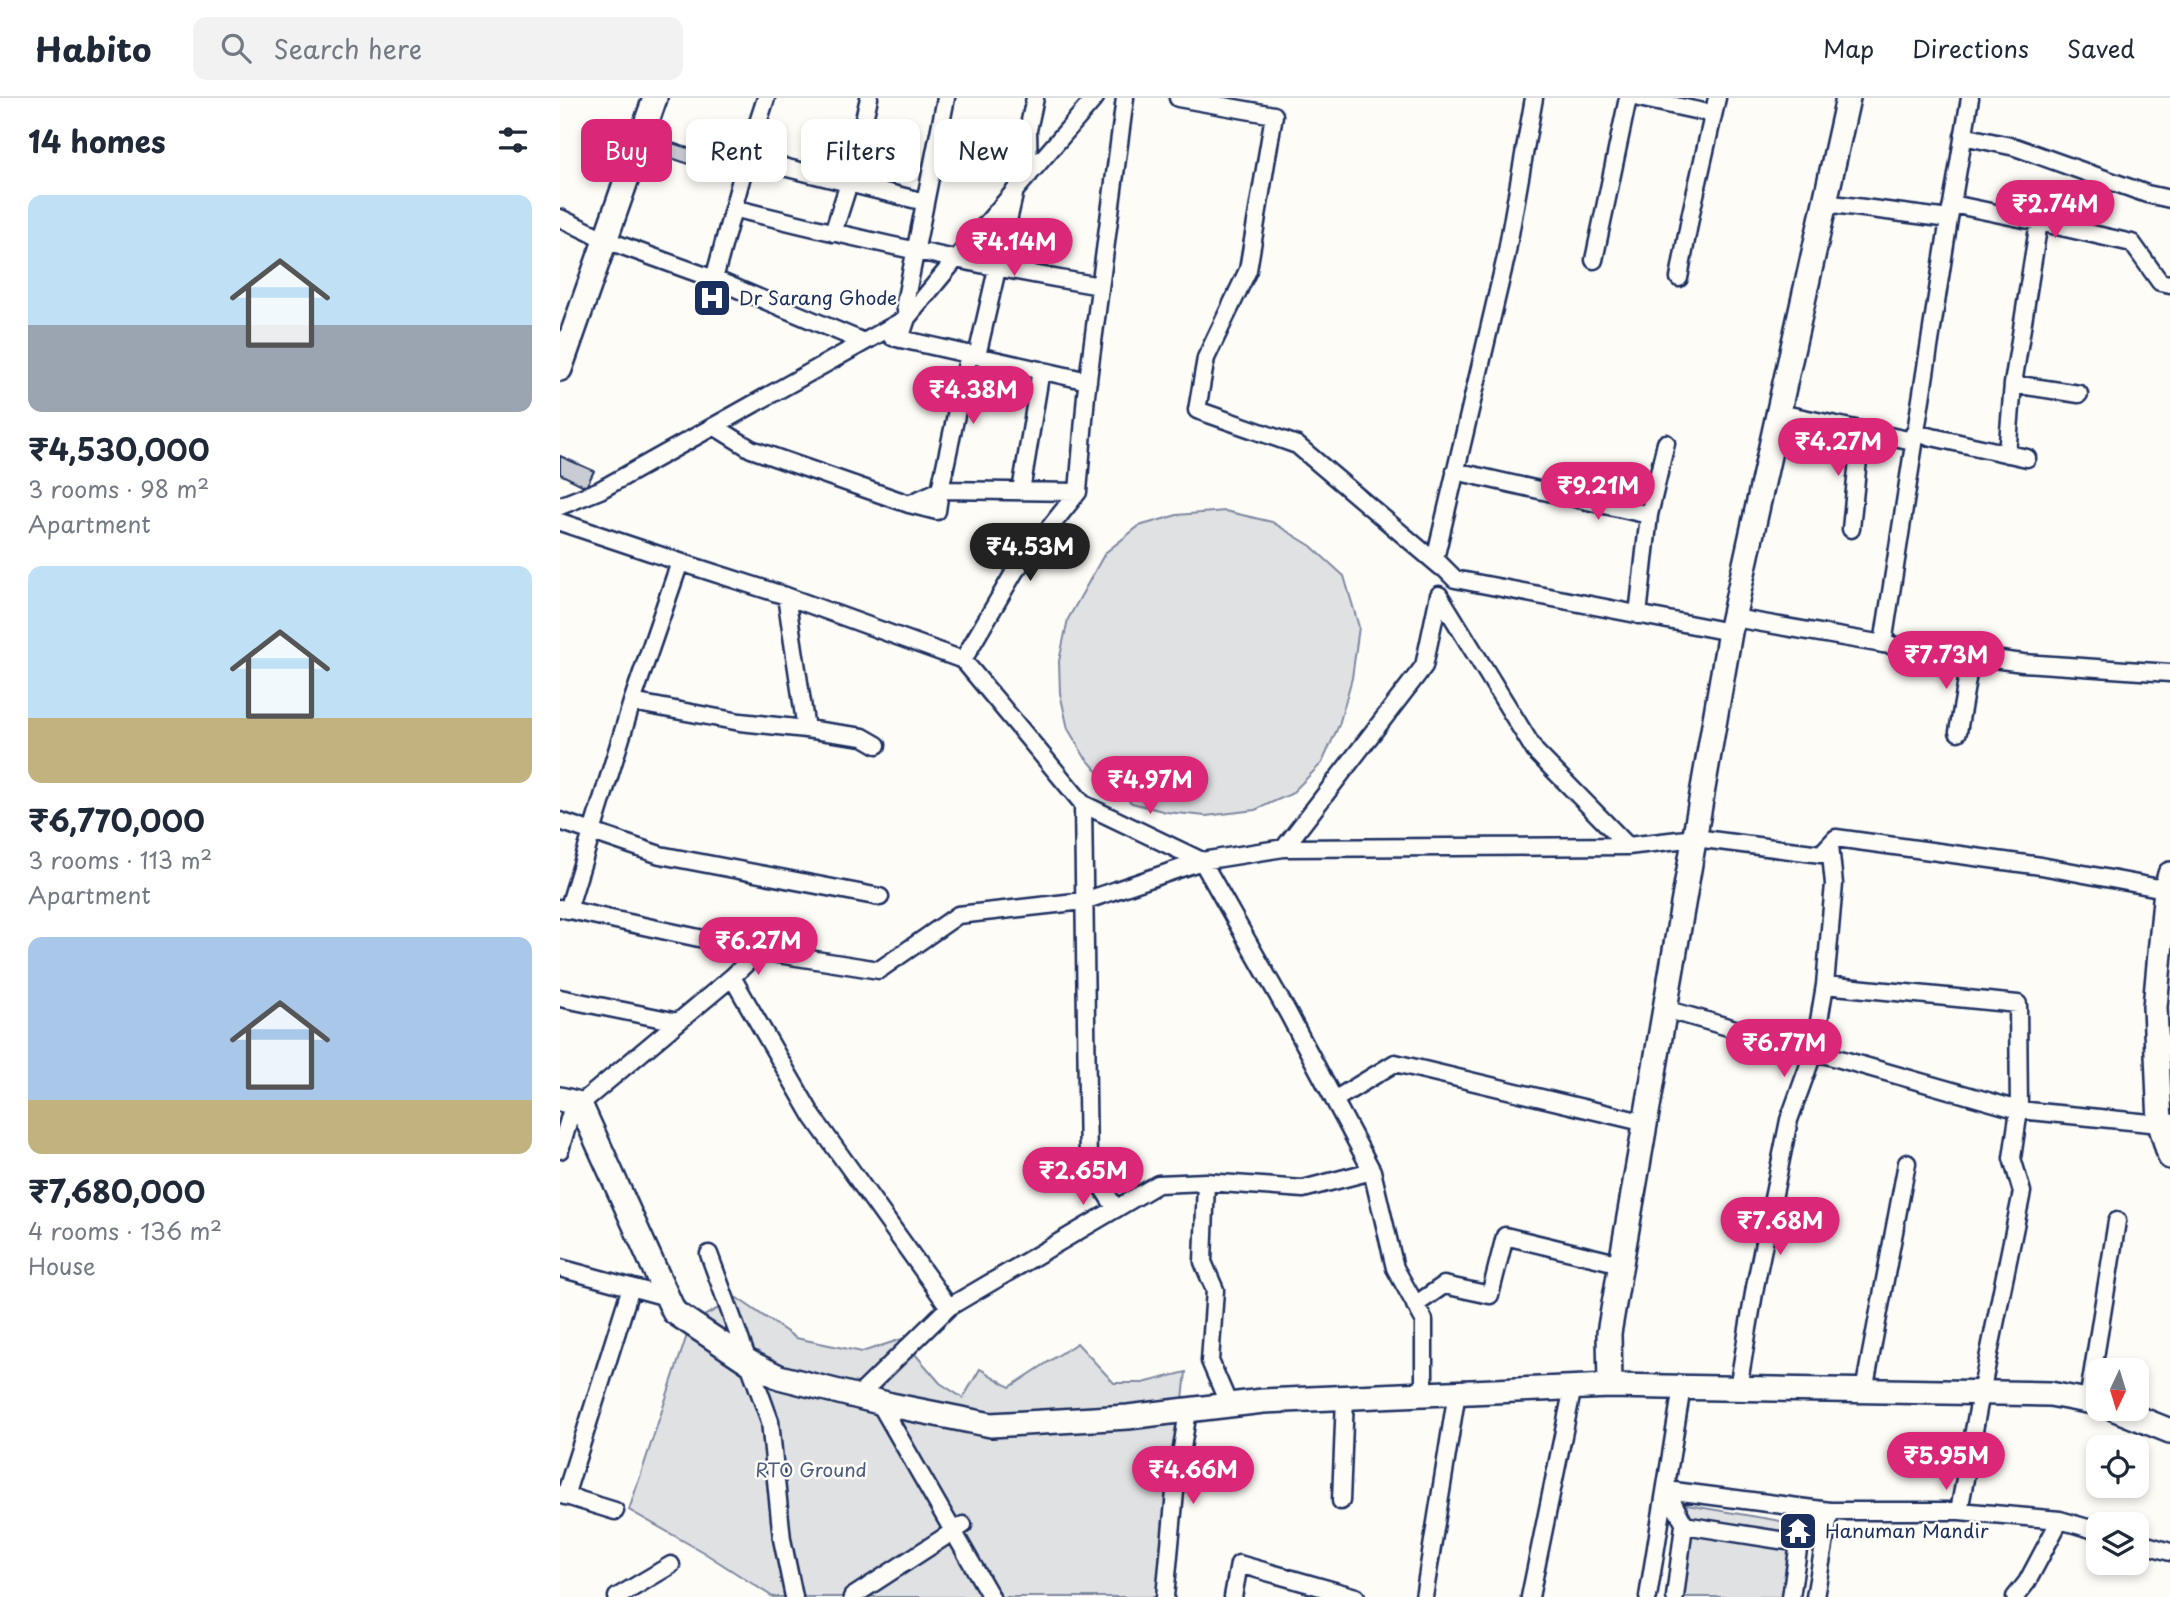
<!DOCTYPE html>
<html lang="en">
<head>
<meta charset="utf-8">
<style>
  body { margin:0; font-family:"Playpen Sans",sans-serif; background:#f2f2f3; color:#1f2937; height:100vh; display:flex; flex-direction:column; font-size:26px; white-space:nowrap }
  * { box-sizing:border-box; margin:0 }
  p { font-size:23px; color:#747a83 }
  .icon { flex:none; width:38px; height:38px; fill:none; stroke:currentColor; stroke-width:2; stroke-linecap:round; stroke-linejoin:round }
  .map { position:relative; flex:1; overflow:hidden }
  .sheet { display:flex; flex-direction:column; background:#fff; width:560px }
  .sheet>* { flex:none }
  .hud { position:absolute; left:21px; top:21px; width:665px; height:63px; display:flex; gap:14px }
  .needle { width:46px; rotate:184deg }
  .tools { position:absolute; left:1526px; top:1260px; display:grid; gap:14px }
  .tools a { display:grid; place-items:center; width:63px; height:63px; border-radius:14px; background:#fff; box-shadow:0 4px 10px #0003; font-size:35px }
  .price { position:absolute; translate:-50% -60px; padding:0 16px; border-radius:24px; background:#db2777; color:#fff; font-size:23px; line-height:46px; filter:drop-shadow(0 2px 4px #0008) }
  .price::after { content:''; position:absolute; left:50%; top:42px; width:21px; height:16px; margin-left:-10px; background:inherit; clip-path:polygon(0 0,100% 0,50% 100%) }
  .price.selected { background:#222; color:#fff }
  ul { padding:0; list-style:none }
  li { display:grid; align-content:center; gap:14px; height:371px; padding:0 28px }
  li span { display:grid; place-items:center; height:217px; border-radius:14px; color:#555 }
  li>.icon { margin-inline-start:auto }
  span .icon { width:126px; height:126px; fill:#fffc; stroke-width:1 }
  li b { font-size:30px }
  h2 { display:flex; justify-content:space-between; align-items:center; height:84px; padding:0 28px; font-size:30px }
  .chip { padding:0 24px; border-radius:14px; background:#fff; box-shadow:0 4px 10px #0003; font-size:24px; line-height:63px }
  .chip.selected { background:#db2777; color:#fff }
  header { display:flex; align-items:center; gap:42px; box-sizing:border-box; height:98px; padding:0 35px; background:#fff; border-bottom:2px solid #e0e1e3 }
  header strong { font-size:33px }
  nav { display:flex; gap:38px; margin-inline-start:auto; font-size:24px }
  .search { width:490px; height:63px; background:#f2f2f3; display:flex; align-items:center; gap:18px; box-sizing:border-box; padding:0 24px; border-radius:14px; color:#747a83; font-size:26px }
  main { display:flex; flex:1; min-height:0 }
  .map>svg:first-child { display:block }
</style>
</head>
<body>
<header>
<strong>Habito</strong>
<div class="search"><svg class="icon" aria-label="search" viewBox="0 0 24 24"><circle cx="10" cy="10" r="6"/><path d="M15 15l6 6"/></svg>Search here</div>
<nav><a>Map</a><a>Directions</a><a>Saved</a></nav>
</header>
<main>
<section class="sheet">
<h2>14 homes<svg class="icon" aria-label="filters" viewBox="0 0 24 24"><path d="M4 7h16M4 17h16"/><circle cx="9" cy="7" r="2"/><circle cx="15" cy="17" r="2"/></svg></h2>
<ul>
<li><span style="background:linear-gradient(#bfe0f5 60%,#9aa5b1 0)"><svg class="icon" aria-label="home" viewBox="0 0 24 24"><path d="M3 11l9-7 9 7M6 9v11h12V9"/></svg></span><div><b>₹4,530,000</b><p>3 rooms · 98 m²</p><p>Apartment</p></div></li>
<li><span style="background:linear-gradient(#bfe0f5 70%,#c2b280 0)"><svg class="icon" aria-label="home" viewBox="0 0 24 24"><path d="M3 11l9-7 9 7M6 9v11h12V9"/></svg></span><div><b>₹6,770,000</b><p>3 rooms · 113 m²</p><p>Apartment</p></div></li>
<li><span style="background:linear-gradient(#a9c7e8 75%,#c2b280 0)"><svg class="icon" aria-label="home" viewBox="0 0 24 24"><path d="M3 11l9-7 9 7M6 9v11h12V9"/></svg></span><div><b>₹7,680,000</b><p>4 rooms · 136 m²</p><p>House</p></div></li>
</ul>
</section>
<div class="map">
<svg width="1610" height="1499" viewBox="0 0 1610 1499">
  <rect width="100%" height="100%" fill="#fdfcf7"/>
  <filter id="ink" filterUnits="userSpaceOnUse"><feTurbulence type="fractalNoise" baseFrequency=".0143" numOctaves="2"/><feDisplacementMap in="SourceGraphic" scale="14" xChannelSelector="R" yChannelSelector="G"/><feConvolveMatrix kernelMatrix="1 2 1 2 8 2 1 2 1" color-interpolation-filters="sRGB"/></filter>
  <g filter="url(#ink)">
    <path fill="#e0e1e3" stroke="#7e88a0" stroke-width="2" d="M665,413L712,424L751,448L784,478L799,529L792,580L779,627L762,665L731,696L695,712L646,718L606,714L572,705L546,683L524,658L508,631L500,595L499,563L508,521L545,455L579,428L617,417Z
      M177,1200L236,1240L302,1254L342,1241L380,1285L403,1300L420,1271L450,1289L517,1245L554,1285H583L626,1274L601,1499H213L143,1454L69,1412L131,1225Z
      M1121,1406L1250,1428L1238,1499H1109Z"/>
    <path fill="#c9ccd3" stroke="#1b2f5e" stroke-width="2" d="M103,42L143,55L138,69L99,56Z
      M0,358L34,373L26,389L0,376Z"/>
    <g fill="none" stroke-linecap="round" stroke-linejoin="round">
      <defs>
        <path id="street" d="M618,0L714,17L688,172L646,260L637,312L737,347L881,469
          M974,0L946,159L875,461L895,481L1170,534
          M1079,0L1153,16
          M1403,38L1455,49L1587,96L1610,101
          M187,60L365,104
          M469,77L468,32L475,0
          M1265,105L1389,121L1323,546
          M1392,106L1410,0
          M173,110C295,141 416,167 540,188
          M0,120L46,142L154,181L189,52L206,0
          M1389,121L1392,106L1479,124L1453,286L1519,296
          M1479,124L1572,145L1600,184L1610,186
          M273,135L289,85L309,0
          M1034,162L1068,0
          M1119,180L1131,115L1157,0
          M154,181L304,244
          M332,239L528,283
          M340,241L347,220L345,205L386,0
          M417,258L454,97
          M1219,315L1353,343
          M154,328L191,351L349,406L377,413L380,392L518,394L526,297L565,0
          M1354,335L1467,360
          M1447,356L1453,286
          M895,373L1089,417L1106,345
          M461,393L481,272
          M349,406L380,392L409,256
          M0,408L40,392L347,220L395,162L535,0
          M0,424L120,464L72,604L8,812
          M1291,431L1301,332
          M120,464L226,498L403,562L523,706L528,1067L556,1111
          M1078,517L1089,417
          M1174,520L1323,546L1463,565L1610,575
          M403,562L455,473L518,394
          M72,604L180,624L246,631L226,498
          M246,631L303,639L317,647
          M1398,634L1411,558
          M523,706L642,763L728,915L812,1073L835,1170L864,1222V1296
          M0,723L100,757L320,799
          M724,750L864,568L879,497L975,653L1068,748
          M0,810L199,853L319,872L398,817L524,803L642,763L724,750L1068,748L1135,740L1261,756L1276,740L1481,768L1610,792
          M172,879L199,853
          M1265,887L1274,786L1270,747
          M0,900L118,924
          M1105,911L1459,1012L1600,1026L1609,1024
          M774,1002L835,965L1086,1025
          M20,1006L172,879L253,1019L389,1209
          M0,1052L14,1004
          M646,1084L643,1164L655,1192L650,1263L669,1307
          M149,1156L210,1323L222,1441L234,1499
          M0,1170L107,1199
          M855,1207L884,1187L930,1197L945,1138L1061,1166
          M1178,1290L1195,1189L1229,1022L1254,953L1265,887L1458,906L1459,1012L1452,1060L1462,1094L1421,1295L1399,1413
          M1304,1293L1347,1065
          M297,1299L389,1209L598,1086L646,1084L743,1091L812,1073
          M1528,1303L1557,1123
          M319,1304L431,1499
          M1106,1392L1270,1413L1255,1499
          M1106,1392L1125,1427
          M0,1396L55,1413
          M5,1398L71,1189
          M781,1403L785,1299
          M1577,1444L1610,1454
          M1239,1445L1270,1413H1399L1500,1422
          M57,1499L111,1467
          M292,1499L403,1427
          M605,1499L615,1394L628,1313
          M673,1499L679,1466L796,1499
          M864,1499L897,1294
          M970,1499L1013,1289
          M1088,1499L1122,1289
          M1115,1499L1124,1427L1239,1445L1231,1499
          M1455,1499L1467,1484L1500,1422L1538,1433"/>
        <path id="secondary" d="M0,271L95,0
          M1610,776L1606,791L1595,909L1600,1026L1610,1059
          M0,1001L20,1006L114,1214L189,1264L219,1279L331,1307L431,1327L568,1319L703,1303L1050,1288L1490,1296L1538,1305
          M1050,1288L1049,1235L1170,534L1288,0
          M1555,1311L1610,1333"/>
      </defs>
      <use href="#street" stroke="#1b2f5e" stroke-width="21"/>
      <use href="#secondary" stroke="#1b2f5e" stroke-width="28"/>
      <use href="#street" stroke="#fdfcf7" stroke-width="16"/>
      <use href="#secondary" stroke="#fdfcf7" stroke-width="23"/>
    </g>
  </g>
  <defs>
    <symbol id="hospital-square" viewBox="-11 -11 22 22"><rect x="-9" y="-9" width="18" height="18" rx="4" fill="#1b2f5e" stroke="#fdfcf7"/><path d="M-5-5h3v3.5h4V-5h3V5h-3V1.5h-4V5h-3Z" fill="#fff"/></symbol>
    <symbol id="temple-square" viewBox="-11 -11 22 22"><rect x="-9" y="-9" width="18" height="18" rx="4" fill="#1b2f5e" stroke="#fdfcf7"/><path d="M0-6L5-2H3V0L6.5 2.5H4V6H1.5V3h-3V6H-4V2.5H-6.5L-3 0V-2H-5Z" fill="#fff"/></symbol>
  </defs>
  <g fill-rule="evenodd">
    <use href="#hospital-square" x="130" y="178" width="44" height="44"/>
    <use href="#temple-square" x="1216" y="1411" width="44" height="44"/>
  </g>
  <g text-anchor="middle" stroke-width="5" stroke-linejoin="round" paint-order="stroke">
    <g font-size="19" fill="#1b2f5e" stroke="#fdfcf7" text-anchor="start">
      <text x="179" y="207">Dr Sarang Ghode</text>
      <text x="1265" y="1440">Hanuman Mandir</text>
    </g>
    <g font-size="19" fill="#4c5c7f" stroke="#fdfcf7">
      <text x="251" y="1379">RTO Ground</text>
    </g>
  </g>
</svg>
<div class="tools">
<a><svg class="needle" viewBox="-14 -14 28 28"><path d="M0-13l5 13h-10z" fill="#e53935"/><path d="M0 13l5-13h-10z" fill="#747a83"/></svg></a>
<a><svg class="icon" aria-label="locate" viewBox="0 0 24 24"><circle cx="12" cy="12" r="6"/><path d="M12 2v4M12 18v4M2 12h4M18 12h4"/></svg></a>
<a><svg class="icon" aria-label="layers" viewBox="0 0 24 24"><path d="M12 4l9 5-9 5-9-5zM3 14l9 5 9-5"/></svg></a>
</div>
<b class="price" style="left:1495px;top:142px">₹2.74M</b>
<b class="price" style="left:454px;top:180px">₹4.14M</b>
<b class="price" style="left:413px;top:328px">₹4.38M</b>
<b class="price" style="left:1278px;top:380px">₹4.27M</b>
<b class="price" style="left:1038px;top:424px">₹9.21M</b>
<b class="price selected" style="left:470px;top:485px">₹4.53M</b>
<b class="price" style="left:1386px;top:593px">₹7.73M</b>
<b class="price" style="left:590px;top:718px">₹4.97M</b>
<b class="price" style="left:198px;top:879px">₹6.27M</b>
<b class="price" style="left:1224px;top:981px">₹6.77M</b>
<b class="price" style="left:523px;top:1109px">₹2.65M</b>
<b class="price" style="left:1220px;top:1159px">₹7.68M</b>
<b class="price" style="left:1386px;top:1394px">₹5.95M</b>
<b class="price" style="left:633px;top:1408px">₹4.66M</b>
<div class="hud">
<a class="chip selected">Buy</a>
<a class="chip">Rent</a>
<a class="chip">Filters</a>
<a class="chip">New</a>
</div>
</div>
</main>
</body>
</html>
